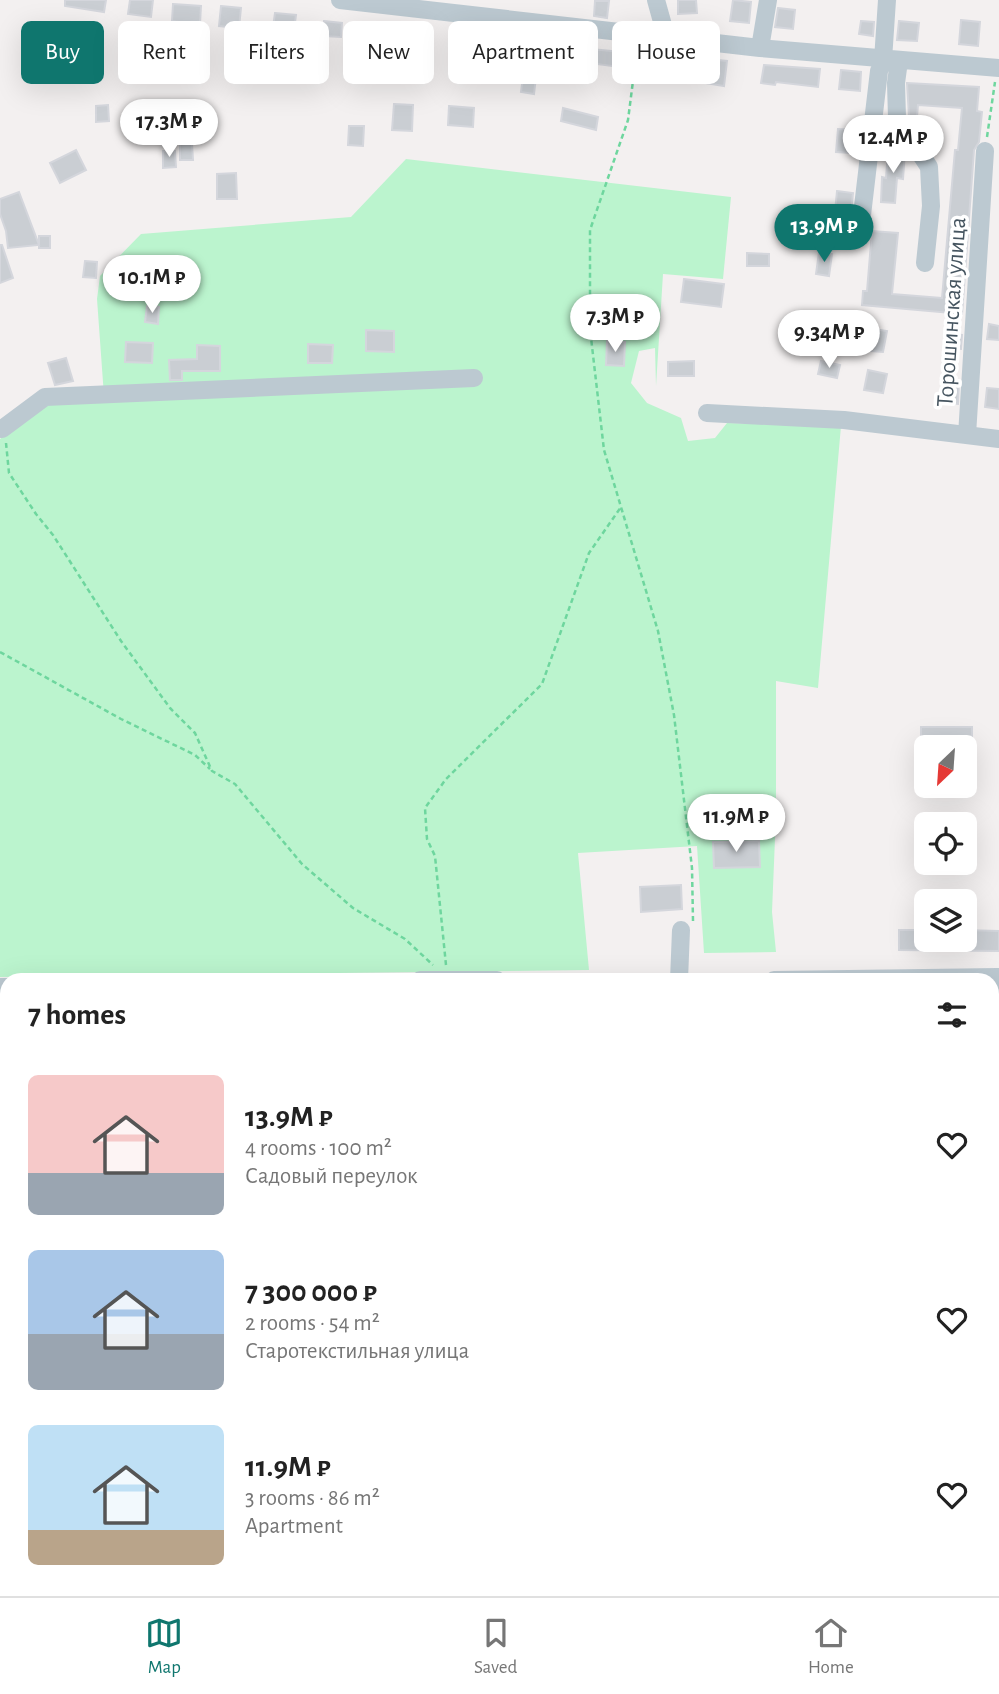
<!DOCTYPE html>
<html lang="en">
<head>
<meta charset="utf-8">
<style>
  body { margin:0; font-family:"Alegreya Sans",sans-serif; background:#f6f6f6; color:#222; height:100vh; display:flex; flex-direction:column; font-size:26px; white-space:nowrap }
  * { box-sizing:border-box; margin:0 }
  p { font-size:23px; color:#767676 }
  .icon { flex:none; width:38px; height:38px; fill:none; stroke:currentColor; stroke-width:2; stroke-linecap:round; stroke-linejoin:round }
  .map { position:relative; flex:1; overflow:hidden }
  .drawer { position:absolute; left:0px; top:973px; width:999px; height:623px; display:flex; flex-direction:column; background:#fff; border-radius:21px 21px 0 0; box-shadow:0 7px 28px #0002 }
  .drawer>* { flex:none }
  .hud { position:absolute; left:21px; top:21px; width:957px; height:63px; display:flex; gap:14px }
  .needle { width:46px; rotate:205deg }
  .tools { position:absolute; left:914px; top:735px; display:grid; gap:14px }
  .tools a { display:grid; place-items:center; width:63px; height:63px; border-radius:10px; background:#fff; box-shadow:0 7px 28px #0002; font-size:35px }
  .price { position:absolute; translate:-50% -60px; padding:0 16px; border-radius:24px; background:#fff; color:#222; font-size:23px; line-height:46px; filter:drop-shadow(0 2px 4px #0008) }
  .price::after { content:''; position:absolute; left:50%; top:42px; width:21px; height:16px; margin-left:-10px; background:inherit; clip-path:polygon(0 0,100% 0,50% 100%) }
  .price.on { background:#0f766e; color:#fff }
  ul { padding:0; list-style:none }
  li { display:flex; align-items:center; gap:21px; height:175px; padding:0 28px }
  li span { display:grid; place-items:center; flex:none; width:196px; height:140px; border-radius:10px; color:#555 }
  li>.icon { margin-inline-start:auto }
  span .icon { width:84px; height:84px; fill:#fffc; stroke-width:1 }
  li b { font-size:30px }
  h2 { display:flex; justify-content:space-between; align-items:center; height:84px; padding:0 28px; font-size:30px }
  .pill { padding:0 24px; border-radius:10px; background:#fff; box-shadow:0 7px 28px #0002; font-size:24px; line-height:63px }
  .pill.on { background:#0f766e; color:#fff }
  .tabs { display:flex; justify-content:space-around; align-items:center; height:98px; border-top:2px solid #e0e0e0; background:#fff; font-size:19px; color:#767676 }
  .tabs a { display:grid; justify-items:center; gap:4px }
  .tabs .on { color:#0f766e }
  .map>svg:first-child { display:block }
</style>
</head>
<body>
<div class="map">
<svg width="999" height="1596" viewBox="0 0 999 1596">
  <rect width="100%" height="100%" fill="#f3f0f0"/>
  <path fill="#bbf4ce" d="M406,159L731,197L723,279L663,274L656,386L655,348L639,351L631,383L647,403L681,418L688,441L715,438L727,423L841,426L818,688L776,681V814L772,912L776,952L704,953L697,846L578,853L589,970L0,977V439L44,403L104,396L97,299L100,276L141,234L351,217Z
    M992,985H999V1306L992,1310Z
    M0,992H7V1589H571L560,1596H0Z"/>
  <path fill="#caced3" stroke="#d4d6dc" stroke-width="2" d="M65,0H106L104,12L65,6Z
    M130,0H153L151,17L128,14Z
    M678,0H696L697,13L678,14Z
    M733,0L751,2L749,23L730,21Z
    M595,1H609L607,18L594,16Z
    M173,4L201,6L200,24L191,23L190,28L179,27V22L172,21Z
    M221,6L241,8L239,28L219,26Z
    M778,8L795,10L793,29L775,27Z
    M275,13L296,15L294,30L273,27Z
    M961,20L980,22L978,46L959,44Z
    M324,21L342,23L341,37L323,36Z
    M861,21L874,22L873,36L859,34Z
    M899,21L919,23L917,41L897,40Z
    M402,26L424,29L423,45L400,43Z
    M460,34L479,36L478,50L459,48Z
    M154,42L167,45L164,56L151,53Z
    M536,42L563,46L561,60L534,57Z
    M591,49L621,52L619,67L589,63Z
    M489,58L519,61L517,80L487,77Z
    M275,59H322V71H275Z
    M708,59L727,61L724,86L705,83Z
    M764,65L820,69L818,87L776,82L775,85L761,83Z
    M841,70L861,72L860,91L839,89Z
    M523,76L536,77L534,94L521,92Z
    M907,83L979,87L977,111L982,112L979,142L974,150L962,314L862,305L863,291H867L872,231L898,233L892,294L942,298L955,150H958L962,108L918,105L917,117L909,116Z
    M394,104L413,105L412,131L392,130Z
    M108,105L109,121L96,122V106Z
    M449,106L474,108L473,127L448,125Z
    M563,108L598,117L596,130L561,121Z
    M349,126H364L363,146L348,145Z
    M838,129L853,130L851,153L836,152Z
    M180,144H192L193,160H180Z
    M76,150L86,170L60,183L50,163Z
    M888,150L905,151L903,179L897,178L895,203L881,202L882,177L886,178Z
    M163,151H175L176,167L163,168Z
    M236,173L237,199H217V174Z
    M837,191L853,193L851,213L835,212Z
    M19,192L39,245L8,248L6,231L0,214V199Z
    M39,236H50V248H39Z
    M0,245H2L13,278L0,283Z
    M819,252L832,254L829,276L816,274Z
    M747,253L769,254V266H747Z
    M85,261L97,262L96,278L83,277Z
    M684,279L724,284L721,307L681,302Z
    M147,306L159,307L158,324L145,322Z
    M989,324L999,326V340L987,339Z
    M874,329L887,331L883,352L871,351Z
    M366,330L394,331V352L366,351Z
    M951,334L962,335L961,349L950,348Z
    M607,341L625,342L624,366L606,365Z
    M126,342L153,343L152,363L125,362Z
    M308,344L333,345L332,363H308Z
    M197,345L220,346V371H182V380H170L169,360L197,359Z
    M66,358L73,381L55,385L48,363Z
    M694,361V376H668V362Z
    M821,361L840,365L837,378L818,374Z
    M868,370L887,374L883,393L864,390Z
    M942,380L959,382L958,404L940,402Z
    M987,388L999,389V409L985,407Z
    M921,727H972V746H921Z
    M759,841L760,867L714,868L713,842Z
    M681,885L682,909L641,912L640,887Z
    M899,930H926V940H964V930L999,931V951L899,950Z"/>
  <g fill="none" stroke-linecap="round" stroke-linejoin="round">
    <path stroke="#6ed69e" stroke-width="2.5" stroke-dasharray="5 3.5" stroke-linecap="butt" d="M633,50V81L628,120L590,230V329L604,450L658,631L674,715L692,868L693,921
      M987,137L995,82
      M6,443L9,473L36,514L53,535L121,641L170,708L195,733L212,771L235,784L302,864L353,908L405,939L433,965
      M0,652L121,719L195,755L210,769
      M446,965L435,856L427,839L425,808L446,779L542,684L589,553L621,507"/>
    <path stroke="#bcc9d1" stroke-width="18" d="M340,0L760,48L999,68
      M656,0L666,36
      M760,48L768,0
      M899,61L896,83L897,118L929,167L931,206L925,263
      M860,232L879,71L883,60L887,0
      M707,413L844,420L999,439
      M2,429L45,397L474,378
      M967,435L985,151
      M996,977L995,1008L999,1013
      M420,980H497
      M679,980L681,930
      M774,980L999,977
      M0,987H7
      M0,1234L7,1184
      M992,1313L999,1308
      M992,1474L999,1467
      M0,1520H7
      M911,1589L916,1596
      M358,1596L446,1595
      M560,1596L568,1589
      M939,1596L947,1589"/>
  </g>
  <g text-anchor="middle" stroke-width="7" stroke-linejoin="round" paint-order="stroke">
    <g font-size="24" fill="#465560" stroke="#fff">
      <text transform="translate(951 312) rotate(-86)" y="8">Торошинская улица</text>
    </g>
  </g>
</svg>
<div class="tools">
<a><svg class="needle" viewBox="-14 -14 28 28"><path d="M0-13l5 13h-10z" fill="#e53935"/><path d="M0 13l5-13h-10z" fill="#767676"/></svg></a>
<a><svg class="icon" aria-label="locate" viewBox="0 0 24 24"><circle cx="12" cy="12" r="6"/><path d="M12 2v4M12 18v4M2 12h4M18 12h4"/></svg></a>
<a><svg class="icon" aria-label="layers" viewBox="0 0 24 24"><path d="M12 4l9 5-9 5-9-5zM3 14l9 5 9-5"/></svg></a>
</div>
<b class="price" style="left:169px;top:159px">17.3M ₽</b>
<b class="price" style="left:893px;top:175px">12.4M ₽</b>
<b class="price on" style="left:824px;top:264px">13.9M ₽</b>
<b class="price" style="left:152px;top:315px">10.1M ₽</b>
<b class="price" style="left:615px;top:354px">7.3M ₽</b>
<b class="price" style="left:829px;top:370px">9.34M ₽</b>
<b class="price" style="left:736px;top:854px">11.9M ₽</b>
<div class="hud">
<a class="pill on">Buy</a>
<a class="pill">Rent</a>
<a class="pill">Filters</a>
<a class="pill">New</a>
<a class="pill">Apartment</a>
<a class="pill">House</a>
</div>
<section class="drawer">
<h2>7 homes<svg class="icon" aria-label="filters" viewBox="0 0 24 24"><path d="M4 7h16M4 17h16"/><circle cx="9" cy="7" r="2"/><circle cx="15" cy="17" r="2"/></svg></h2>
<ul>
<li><span style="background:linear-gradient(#f6c9c9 70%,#9aa5b1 0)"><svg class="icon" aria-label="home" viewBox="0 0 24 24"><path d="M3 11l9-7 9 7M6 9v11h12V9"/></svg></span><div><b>13.9M ₽</b><p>4 rooms · 100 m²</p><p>Садовый переулок</p></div><svg class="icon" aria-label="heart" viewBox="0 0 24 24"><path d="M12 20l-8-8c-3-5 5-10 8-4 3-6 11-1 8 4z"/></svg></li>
<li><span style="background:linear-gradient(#a9c7e8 60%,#9aa5b1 0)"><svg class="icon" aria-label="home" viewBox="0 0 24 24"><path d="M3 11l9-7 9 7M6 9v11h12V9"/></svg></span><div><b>7 300 000 ₽</b><p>2 rooms · 54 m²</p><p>Старотекстильная улица</p></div><svg class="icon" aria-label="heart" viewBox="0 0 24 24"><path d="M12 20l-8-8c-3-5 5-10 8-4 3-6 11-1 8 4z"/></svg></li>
<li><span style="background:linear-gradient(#bfe0f5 75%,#b9a48a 0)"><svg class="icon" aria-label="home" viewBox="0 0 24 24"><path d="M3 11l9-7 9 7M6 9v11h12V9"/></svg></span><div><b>11.9M ₽</b><p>3 rooms · 86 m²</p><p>Apartment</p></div><svg class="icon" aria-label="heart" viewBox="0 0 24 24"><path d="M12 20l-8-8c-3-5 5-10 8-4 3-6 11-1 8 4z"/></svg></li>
</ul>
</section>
</div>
<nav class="tabs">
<a class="on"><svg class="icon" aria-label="map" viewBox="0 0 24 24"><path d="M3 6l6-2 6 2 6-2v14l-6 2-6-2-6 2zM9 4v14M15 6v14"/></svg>Map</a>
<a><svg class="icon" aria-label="saved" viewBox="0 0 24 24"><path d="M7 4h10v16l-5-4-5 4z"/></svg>Saved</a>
<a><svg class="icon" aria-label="home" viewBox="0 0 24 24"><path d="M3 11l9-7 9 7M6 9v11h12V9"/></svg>Home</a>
</nav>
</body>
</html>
